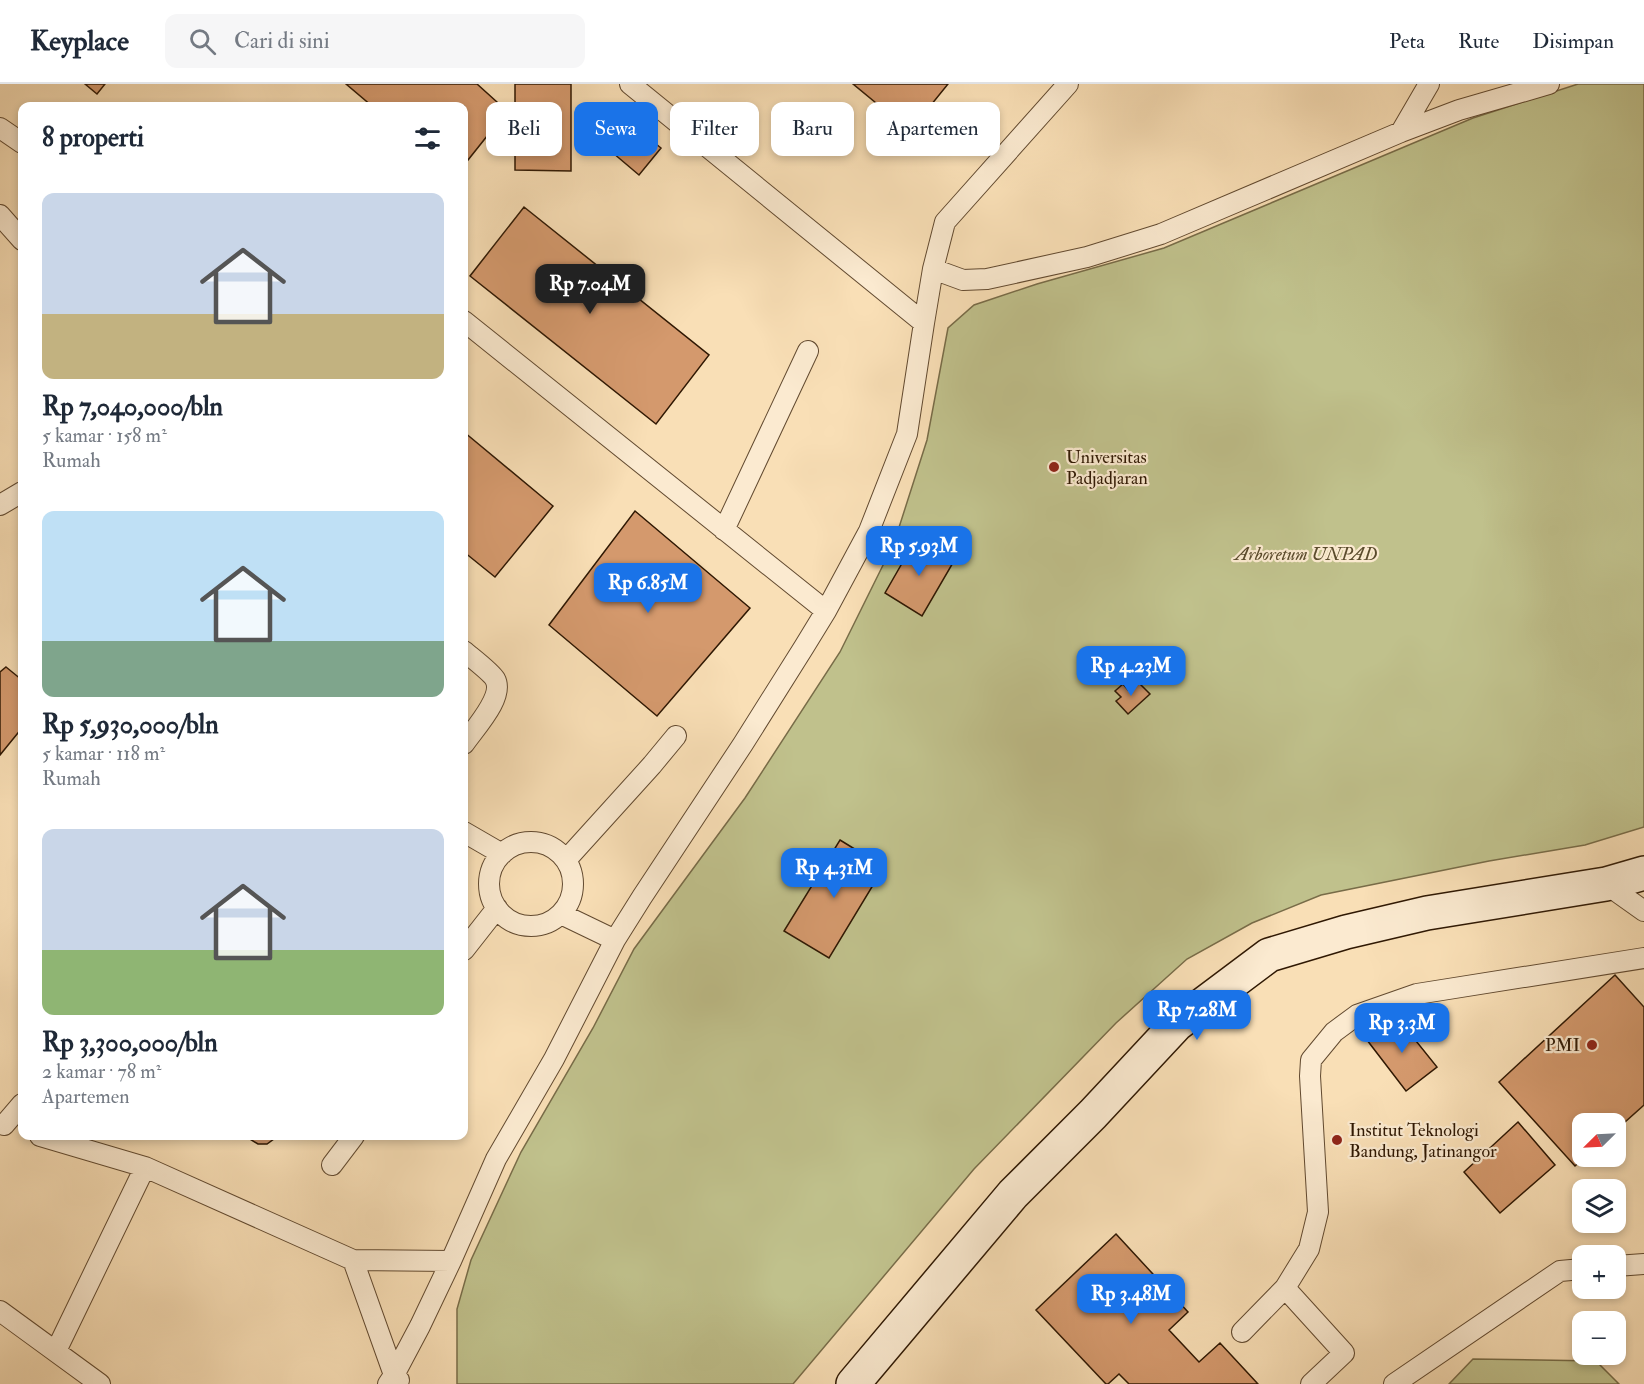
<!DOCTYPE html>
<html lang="id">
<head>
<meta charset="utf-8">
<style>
  body { margin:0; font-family:"IM FELL Double Pica",serif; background:#f6f6f7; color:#1f2937; height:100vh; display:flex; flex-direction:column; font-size:22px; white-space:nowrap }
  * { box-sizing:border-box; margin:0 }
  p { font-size:20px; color:#747a83 }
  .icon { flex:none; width:33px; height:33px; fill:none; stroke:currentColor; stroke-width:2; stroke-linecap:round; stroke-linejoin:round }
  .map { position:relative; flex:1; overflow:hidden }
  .panel { position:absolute; left:18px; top:18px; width:450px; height:1038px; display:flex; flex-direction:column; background:#fff; border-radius:12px; box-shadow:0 3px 9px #0003 }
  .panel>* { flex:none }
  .top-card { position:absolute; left:486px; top:18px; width:570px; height:54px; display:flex; gap:12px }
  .needle { width:39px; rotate:246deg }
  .controls { position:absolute; left:1572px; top:1029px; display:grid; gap:12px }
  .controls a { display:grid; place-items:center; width:54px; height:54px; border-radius:12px; background:#fff; box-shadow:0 3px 9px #0003; font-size:30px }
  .price { position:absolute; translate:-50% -51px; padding:0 14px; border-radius:12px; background:#1a73e8; color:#fff; font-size:20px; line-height:39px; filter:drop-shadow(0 2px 3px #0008) }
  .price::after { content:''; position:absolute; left:50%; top:36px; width:18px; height:14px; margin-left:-9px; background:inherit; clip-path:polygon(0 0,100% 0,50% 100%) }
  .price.on { background:#222; color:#fff }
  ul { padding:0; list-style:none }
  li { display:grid; align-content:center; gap:12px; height:318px; padding:0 24px }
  li span { display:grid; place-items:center; height:186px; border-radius:12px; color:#555 }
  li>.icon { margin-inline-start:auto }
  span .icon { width:108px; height:108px; fill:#fffc; stroke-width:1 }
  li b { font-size:26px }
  h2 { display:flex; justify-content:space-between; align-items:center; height:72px; padding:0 24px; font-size:26px }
  .chip { padding:0 21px; border-radius:12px; background:#fff; box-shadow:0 3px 9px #0003; font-size:21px; line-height:54px }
  .chip.on { background:#1a73e8; color:#fff }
  header { display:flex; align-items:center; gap:36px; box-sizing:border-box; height:84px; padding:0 30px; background:#fff; border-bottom:2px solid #e0e1e3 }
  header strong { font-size:28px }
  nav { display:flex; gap:33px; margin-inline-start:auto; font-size:21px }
  .search { width:420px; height:54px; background:#f6f6f7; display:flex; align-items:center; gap:15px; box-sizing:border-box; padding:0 21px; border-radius:12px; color:#747a83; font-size:22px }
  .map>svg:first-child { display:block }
</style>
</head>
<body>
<header>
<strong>Keyplace</strong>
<div class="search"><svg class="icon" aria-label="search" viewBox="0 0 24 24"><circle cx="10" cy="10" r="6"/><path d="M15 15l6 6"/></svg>Cari di sini</div>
<nav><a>Peta</a><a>Rute</a><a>Disimpan</a></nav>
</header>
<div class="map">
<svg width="1644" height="1300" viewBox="0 0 1644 1300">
  <rect width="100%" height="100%" fill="#f9dfb6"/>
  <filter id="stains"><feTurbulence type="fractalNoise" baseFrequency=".00333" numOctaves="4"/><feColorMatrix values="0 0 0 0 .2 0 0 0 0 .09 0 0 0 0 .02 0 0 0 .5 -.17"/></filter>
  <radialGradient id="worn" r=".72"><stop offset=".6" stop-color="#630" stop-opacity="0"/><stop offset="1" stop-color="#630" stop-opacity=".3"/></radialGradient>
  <path fill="#c0c18c" stroke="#786c48" stroke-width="1.5" d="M1578,0H1644V743L1585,761L1489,777L1321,811L1252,839L1187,875L1116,939L974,1085L793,1300H457V1225L471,1176L521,1068L593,944L634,865L745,714L840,568L894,459L927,356L948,244L974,221L1037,200L1164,164L1473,34Z
    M1473,1275L1596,1277L1619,1300H1449Z"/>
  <path fill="#d4996d" stroke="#2f1803" stroke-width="1.5" d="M85,0H105L97,10Z
    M346,0H477L507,27L464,81V22H372Z
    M515,0H571V87L515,86Z
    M853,0H948L910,47Z
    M609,21L661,64L639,91L587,47Z
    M524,123L709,271L656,340L470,192Z
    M464,348L553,422L495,493L464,468Z
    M635,427L750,524L657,632L549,541Z
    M916,455L954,477L922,532L885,509Z
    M6,583L22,596V644L0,671V588Z
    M1137,597L1150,610L1128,630L1116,617L1121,613L1115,607L1123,600L1128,606Z
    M840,756L884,783L829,874L784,847Z
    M1615,891L1644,923V1021L1616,1046V1040H1582V1072H1586L1575,1082L1499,998Z
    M1396,932L1437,983L1406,1007L1367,956Z
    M1518,1038L1555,1081L1500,1129L1464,1088Z
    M245,1052H278L267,1060H258Z
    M1116,1150L1188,1228L1169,1246L1199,1278L1220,1259L1258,1300H1129L1119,1290L1108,1300H1106L1036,1226Z"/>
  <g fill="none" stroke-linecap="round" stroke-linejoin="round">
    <defs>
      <path id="service" d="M630,0L924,239L933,185L945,138L1068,0
        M0,44L22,59
        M1401,48L1429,0
        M0,131L22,156
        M933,185L963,196L987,195L1087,173L1161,150L1401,48L1459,26L1549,0
        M464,237L826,527
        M0,421L22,408
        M724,446L808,267
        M464,567C471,573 491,588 495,595C505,613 474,645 464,660
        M464,748L502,770
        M489 800a42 42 0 1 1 84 0a42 42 0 1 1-84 0Z
        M566,776L652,681L676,652
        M1606,800L1644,827
        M561,830L615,856
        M464,866L497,824
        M4,1041L22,1020
        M40,1052L145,1083L353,1176L451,1177
        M332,1081L354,1052
        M353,1176L394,1291L399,1296
        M1616,1182L1644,1180
        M1285,1204L1344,1269L1311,1300
        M0,1227L100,1300
        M1242,1248L1285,1204L1309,1165L1318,1128L1310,992L1311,976L1334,948L1357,931L1417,910L1644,874
        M56,1267L145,1083
        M388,1300L394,1291L420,1242L451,1177L496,1075L554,975L615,856L642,813L743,660L804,563L826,527L869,447L907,350L924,239
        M1394,1300L1560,1187L1582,1185"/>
      <path id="secondary" d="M853,1300L1013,1110L1093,1030L1177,940L1269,871L1346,848L1427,829L1606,800L1644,789"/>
    </defs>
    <use href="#service" stroke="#624a30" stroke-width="22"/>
    <use href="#secondary" stroke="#2f1803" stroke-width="36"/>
    <use href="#service" stroke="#fbead0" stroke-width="20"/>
    <use href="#secondary" stroke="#fbead0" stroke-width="33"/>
  </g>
  <g fill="#8f2418" stroke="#fbead0" stroke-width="2">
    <circle cx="1054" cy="383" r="6"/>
    <circle cx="1592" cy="961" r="6"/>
    <circle cx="1337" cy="1056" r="6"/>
  </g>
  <g text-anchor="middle" stroke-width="4.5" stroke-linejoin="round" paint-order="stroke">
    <g font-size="18" fill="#2f1803" stroke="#fbead0" text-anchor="start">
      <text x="1066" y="379">Universitas<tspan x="1066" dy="21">Padjadjaran</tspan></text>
      <text x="1580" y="967" text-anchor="end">PMI</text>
      <text x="1349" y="1052">Institut Teknologi<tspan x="1349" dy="21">Bandung, Jatinangor</tspan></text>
    </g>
    <g font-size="18" font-style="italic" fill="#5a4b2c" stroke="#fbead0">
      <text x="1306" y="476">Arboretum UNPAD</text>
    </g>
  </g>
  <rect width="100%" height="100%" filter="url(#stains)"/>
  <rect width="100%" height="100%" fill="url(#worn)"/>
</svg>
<div class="controls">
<a><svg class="needle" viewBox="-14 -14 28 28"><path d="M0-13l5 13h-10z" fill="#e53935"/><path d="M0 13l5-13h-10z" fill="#747a83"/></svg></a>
<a><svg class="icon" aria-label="layers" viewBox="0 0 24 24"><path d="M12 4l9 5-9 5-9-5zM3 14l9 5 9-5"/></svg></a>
<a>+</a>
<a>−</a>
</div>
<b class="price on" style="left:590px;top:231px">Rp 7.04M</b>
<b class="price" style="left:919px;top:493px">Rp 5.93M</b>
<b class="price" style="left:648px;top:530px">Rp 6.85M</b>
<b class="price" style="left:1131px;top:613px">Rp 4.23M</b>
<b class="price" style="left:834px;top:815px">Rp 4.31M</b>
<b class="price" style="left:1197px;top:957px">Rp 7.28M</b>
<b class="price" style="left:1402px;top:970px">Rp 3.3M</b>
<b class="price" style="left:1131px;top:1241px">Rp 3.48M</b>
<div class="top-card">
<a class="chip">Beli</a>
<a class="chip on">Sewa</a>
<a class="chip">Filter</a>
<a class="chip">Baru</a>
<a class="chip">Apartemen</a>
</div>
<section class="panel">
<h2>8 properti<svg class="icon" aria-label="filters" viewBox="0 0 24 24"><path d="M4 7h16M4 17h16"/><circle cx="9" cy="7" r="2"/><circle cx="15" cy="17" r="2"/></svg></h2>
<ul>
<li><span style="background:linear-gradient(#c9d6e8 65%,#c2b280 0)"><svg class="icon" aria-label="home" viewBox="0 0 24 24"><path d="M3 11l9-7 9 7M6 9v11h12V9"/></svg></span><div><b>Rp 7,040,000/bln</b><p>5 kamar · 158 m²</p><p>Rumah</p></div></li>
<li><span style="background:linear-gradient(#bfe0f5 70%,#7fa58c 0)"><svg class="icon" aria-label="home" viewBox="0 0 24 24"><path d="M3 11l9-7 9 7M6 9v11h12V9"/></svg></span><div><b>Rp 5,930,000/bln</b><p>5 kamar · 118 m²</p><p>Rumah</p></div></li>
<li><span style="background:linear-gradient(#c9d6e8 65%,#8fb573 0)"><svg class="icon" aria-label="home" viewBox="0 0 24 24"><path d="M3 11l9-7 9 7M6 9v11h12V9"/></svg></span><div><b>Rp 3,300,000/bln</b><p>2 kamar · 78 m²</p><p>Apartemen</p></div></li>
</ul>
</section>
</div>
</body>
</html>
